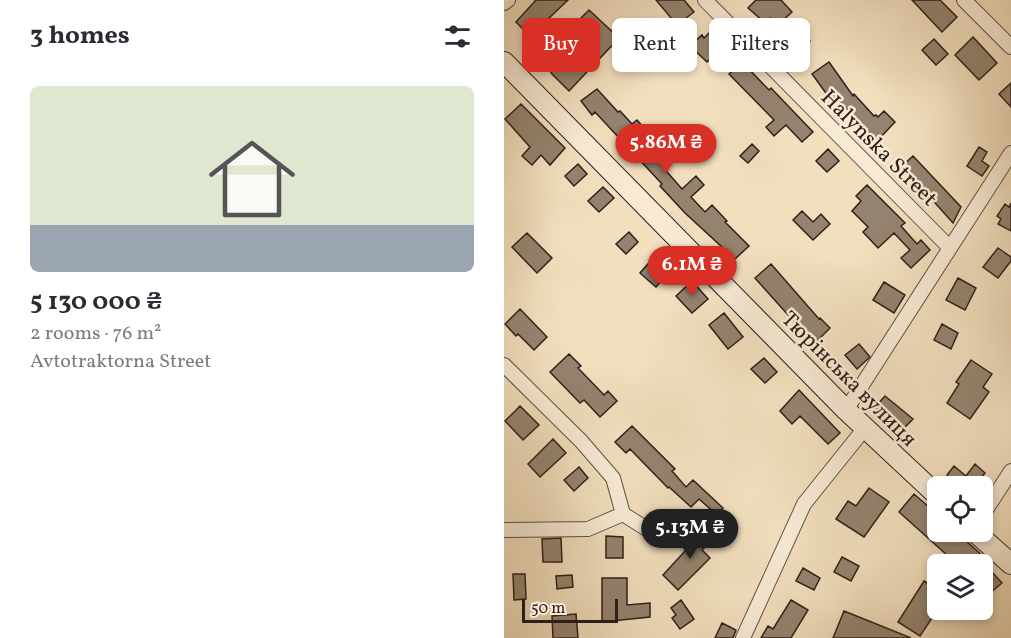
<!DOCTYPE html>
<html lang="en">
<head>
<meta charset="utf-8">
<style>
  body { margin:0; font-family:Vollkorn,serif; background:#f7f7f7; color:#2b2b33; height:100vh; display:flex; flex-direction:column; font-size:22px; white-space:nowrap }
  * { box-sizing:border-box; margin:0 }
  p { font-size:20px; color:#7c7c81 }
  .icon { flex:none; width:33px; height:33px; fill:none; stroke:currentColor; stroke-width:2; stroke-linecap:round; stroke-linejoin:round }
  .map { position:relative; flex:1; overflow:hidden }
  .side { display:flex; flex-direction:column; background:#fff; width:504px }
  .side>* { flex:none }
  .banner { position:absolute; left:18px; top:18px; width:399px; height:54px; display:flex; gap:12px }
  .buttons { position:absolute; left:423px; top:476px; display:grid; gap:12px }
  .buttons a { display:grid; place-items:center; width:66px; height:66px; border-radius:9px; background:#fff; box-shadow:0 3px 9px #0003; font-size:30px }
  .scale { position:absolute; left:18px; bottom:15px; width:96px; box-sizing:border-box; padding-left:6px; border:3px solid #2e1f19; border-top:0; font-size:16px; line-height:21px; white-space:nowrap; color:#2e1f19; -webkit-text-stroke:4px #f7ead5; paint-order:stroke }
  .price { position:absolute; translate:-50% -51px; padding:0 14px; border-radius:21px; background:#d93025; color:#fff; font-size:20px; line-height:39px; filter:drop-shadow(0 2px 3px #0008) }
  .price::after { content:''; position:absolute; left:50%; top:36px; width:18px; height:14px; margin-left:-9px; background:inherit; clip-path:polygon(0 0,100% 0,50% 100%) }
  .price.active { background:#222; color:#fff }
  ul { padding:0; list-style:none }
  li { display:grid; align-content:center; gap:12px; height:318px; padding:0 30px }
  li+li { border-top:2px solid #e1e1e2 }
  li span { display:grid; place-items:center; height:186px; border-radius:9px; color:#555 }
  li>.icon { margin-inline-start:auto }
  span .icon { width:108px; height:108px; fill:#fffc; stroke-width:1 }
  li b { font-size:26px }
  h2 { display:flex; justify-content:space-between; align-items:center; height:72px; padding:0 30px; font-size:26px }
  .chip { padding:0 21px; border-radius:9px; background:#fff; box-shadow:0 3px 9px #0003; font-size:21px; line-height:54px }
  .chip.active { background:#d93025; color:#fff }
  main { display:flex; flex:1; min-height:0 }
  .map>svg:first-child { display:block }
</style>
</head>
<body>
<main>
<section class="side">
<h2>3 homes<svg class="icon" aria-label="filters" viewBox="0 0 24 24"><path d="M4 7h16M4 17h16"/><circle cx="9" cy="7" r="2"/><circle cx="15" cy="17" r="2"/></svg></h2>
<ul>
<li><span style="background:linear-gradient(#dfe7d0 75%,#9aa5b1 0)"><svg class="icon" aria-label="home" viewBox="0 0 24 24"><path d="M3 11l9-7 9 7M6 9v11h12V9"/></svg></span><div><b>5 130 000 ₴</b><p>2 rooms · 76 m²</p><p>Avtotraktorna Street</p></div></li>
</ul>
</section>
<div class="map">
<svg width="507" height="638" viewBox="0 0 507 638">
  <rect width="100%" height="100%" fill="#f2dfbe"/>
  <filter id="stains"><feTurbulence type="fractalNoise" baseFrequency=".00333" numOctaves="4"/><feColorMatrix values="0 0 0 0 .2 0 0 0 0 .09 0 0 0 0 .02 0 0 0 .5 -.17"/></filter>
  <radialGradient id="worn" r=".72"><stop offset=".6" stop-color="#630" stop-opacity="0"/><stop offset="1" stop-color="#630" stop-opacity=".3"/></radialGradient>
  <path fill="#94836f" stroke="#2e1f19" stroke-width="1.5" d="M32,0H64L43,20L59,36L85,10L115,38L65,91L47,73L54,65L12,22Z
    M152,0H180L190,12L173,25Z
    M252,0H277L288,12L274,25L266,18L261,23L244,8Z
    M408,0H436L453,17L438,32Z
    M209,29L222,44L203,62L186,46L198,35L200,38Z
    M297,31L306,41L291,55L282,45Z
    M469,37L493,63L475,80L451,55Z
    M430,39L444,54L432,65L418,50Z
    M238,62L265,90L267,88L309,132L298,142L282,125L270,136L262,127L270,120L225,74Z
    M325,62L349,96L350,94L370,116L372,115L374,117L380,111L391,122L373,141L328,93L324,96L308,74Z
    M507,83V107L495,94Z
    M93,89L114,112L116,111L128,124L133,120L140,128L134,133L161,161L157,165L178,189L192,176L200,185L187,197L201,212L208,205L223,221L221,222L245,246L231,259L181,213L156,186L158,184L91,112L88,115L77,101Z
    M17,104L61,148L46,165L37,155L28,165L18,156L26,147L1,119Z
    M248,144L255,151L244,163L236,156Z
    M475,147L483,152L478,161L485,166L478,176L463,166Z
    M324,149L335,161L323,172L312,161Z
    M409,156L457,207L449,223L398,166Z
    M74,164L83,174L70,186L61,176Z
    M363,185L401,223L397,226L413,244L417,240L426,250L407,268L397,258L406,250L390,233L374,248L359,232L364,227L348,211L357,201L352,196Z
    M99,187L110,198L95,212L84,201Z
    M507,203V231L494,224L497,219L493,216L501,204L505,207Z
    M298,211L309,222L317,214L326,224L309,240L289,220Z
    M125,232L134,242L122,254L112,244Z
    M23,233L48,258L33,273L8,247Z
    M158,248L174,263L152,287L136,273Z
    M494,248L507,257V261L494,278L479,267Z
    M267,264L315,319L316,318L326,328L310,344L251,278Z
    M454,278L472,288L461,310L442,300Z
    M188,281L204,299L188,313L172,296Z
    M380,282L401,295L390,313L369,300Z
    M16,309L43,337L30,350L14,334L12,336L1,324Z
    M220,313L239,337L224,349L205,325Z
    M438,324L454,333L447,349L430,340Z
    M355,344L366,357L353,369L341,355Z
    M65,354L77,366L74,368L100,395L104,391L113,401L96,417L80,400L76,403L46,372Z
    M260,358L273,372L261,383L247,369Z
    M467,360L488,374L479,387L485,392L466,419L443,403L455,384L452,382Z
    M295,390L336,433L324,444L296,416L288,424L276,411Z
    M381,396L409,419L398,430L371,407Z
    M16,406L35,425L19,440L1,421Z
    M128,426L171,469L168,471L182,487L189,480L219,508L213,515L195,499L187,507L165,487L164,488L126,449L122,453L111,442Z
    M49,439L62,453L36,477L24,464Z
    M471,464L481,473L472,484L474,486H453L443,475L450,466L462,476Z
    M75,467L84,478L70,491L60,480Z
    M365,488L385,502L360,537L332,519L344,501L352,506Z
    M410,494L434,515V531H451L481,558L476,564H453L395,512Z
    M204,526L213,535L198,550L206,558L174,590L159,575Z
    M102,536L119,537V558H102Z
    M57,538L58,562H39L38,539Z
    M338,557L355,566L347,581L330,572Z
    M299,568L316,578L310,590L292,581Z
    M488,572L498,583L478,600V581Z
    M9,574H21L22,599L10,600Z
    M68,575L69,587L53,589L52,576Z
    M98,578H123V605L146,603V617L98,622Z
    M420,581L434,590V609L416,636L394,622Z
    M177,600L190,619L176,629L168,618L172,615L167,608Z
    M287,600L304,610L287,638H257L264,626L269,629Z
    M340,611L407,638H329Z
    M72,614L74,638H49L48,616Z
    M218,623L232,630L229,638H211Z"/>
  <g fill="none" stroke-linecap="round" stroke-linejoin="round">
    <defs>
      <path id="minor" d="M201,0L445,247
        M460,0L507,47
        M0,3L4,0
        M0,365L77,441L109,478L119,514
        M342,410L507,153
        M478,516L507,471
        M0,530L84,529L119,514L146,531L188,524
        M239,638L300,504L361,428"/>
      <path id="secondary" d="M0,62L342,410L434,496
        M470,531L507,564"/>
    </defs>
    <use href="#minor" stroke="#5f4f42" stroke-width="16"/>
    <use href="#secondary" stroke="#2e1f19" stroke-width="22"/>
    <use href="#minor" stroke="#f7ead5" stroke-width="14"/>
    <use href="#secondary" stroke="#f7ead5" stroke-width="20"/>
  </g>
  <g text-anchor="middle" stroke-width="5" stroke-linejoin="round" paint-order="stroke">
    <g font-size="22" fill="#2e1f19" stroke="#f7ead5">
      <text transform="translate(376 147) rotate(45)" y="8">Halynska Street</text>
      <text transform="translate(346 378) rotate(45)" y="8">Тюрінська вулиця</text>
    </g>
  </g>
  <rect width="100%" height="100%" filter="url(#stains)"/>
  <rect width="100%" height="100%" fill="url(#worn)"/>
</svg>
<div class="buttons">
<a><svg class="icon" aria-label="locate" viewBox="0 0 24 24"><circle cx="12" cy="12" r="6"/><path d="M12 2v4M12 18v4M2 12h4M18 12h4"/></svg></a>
<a><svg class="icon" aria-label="layers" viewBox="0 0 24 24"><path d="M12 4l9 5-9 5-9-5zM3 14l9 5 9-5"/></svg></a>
</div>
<div class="scale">50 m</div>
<b class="price" style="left:162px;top:175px">5.86M ₴</b>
<b class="price" style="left:188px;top:297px">6.1M ₴</b>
<b class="price active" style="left:186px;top:560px">5.13M ₴</b>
<div class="banner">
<a class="chip active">Buy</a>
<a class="chip">Rent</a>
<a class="chip">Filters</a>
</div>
</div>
</main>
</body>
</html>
